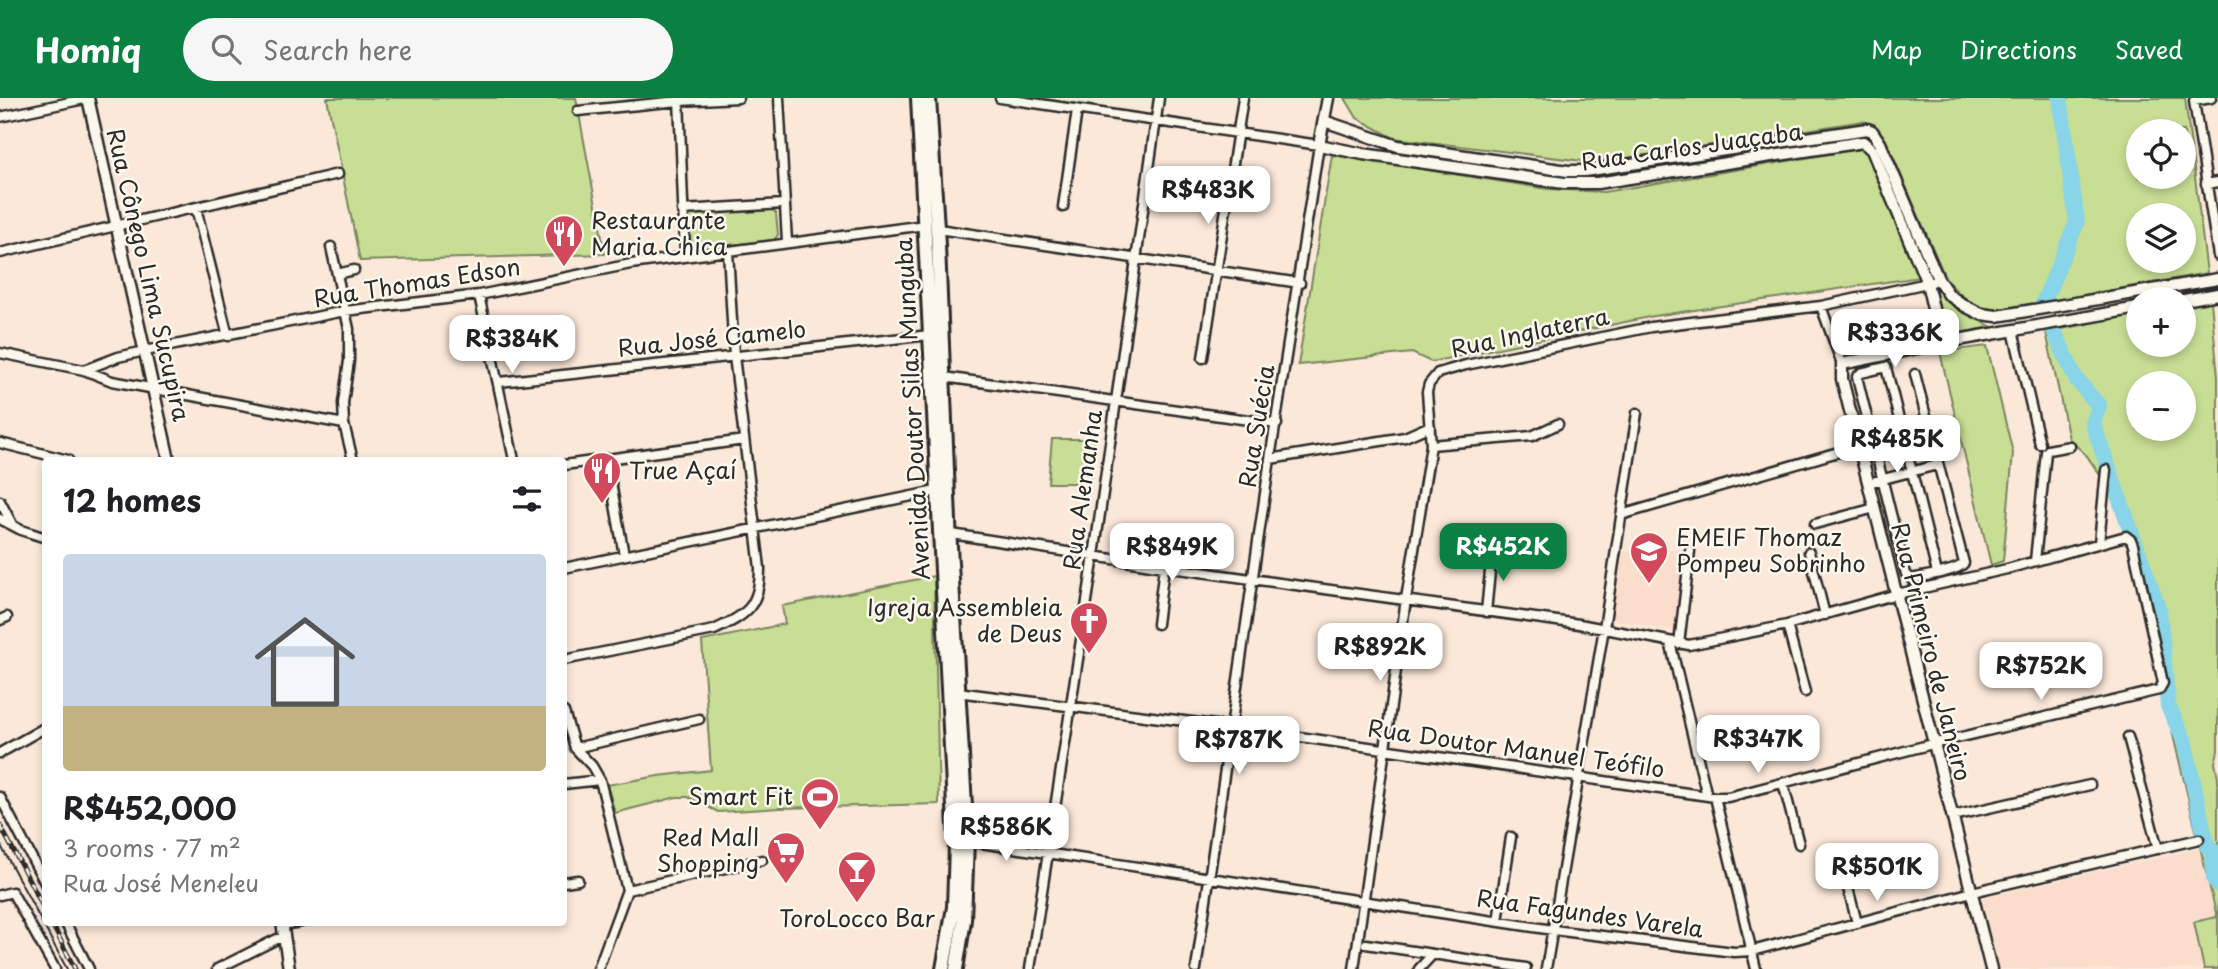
<!DOCTYPE html>
<html lang="en">
<head>
<meta charset="utf-8">
<style>
  body { margin:0; font-family:"Playpen Sans",sans-serif; background:#f6f6f6; color:#202124; height:100vh; display:flex; flex-direction:column; font-size:26px; white-space:nowrap }
  * { box-sizing:border-box; margin:0 }
  p { font-size:23px; color:#757577 }
  .icon { flex:none; width:38px; height:38px; fill:none; stroke:currentColor; stroke-width:2; stroke-linecap:round; stroke-linejoin:round }
  .map { position:relative; flex:1; overflow:hidden }
  .drawer { position:absolute; left:42px; top:359px; width:525px; height:469px; display:flex; flex-direction:column; background:#fff; border-radius:7px; box-shadow:0 4px 10px #0003 }
  .drawer>* { flex:none }
  .controls { position:absolute; left:2126px; top:21px; display:grid; gap:14px }
  .controls a { display:grid; place-items:center; width:70px; height:70px; border-radius:50%; background:#fff; box-shadow:0 4px 10px #0003; font-size:35px }
  .price { position:absolute; translate:-50% -60px; padding:0 16px; border-radius:14px; background:#fff; color:#222; font-size:23px; line-height:46px; filter:drop-shadow(0 2px 4px #0008) }
  .price::after { content:''; position:absolute; left:50%; top:42px; width:21px; height:16px; margin-left:-10px; background:inherit; clip-path:polygon(0 0,100% 0,50% 100%) }
  .price.on { background:#0b8043; color:#fff }
  ul { padding:0; list-style:none }
  li { display:grid; align-content:center; gap:14px; height:371px; padding:0 21px }
  li+li { border-top:2px solid #e0e0e0 }
  li span { display:grid; place-items:center; height:217px; border-radius:7px; color:#555 }
  li>.icon { margin-inline-start:auto }
  span .icon { width:126px; height:126px; fill:#fffc; stroke-width:1 }
  li b { font-size:30px }
  h2 { display:flex; justify-content:space-between; align-items:center; height:84px; padding:0 21px; font-size:30px }
  header { display:flex; align-items:center; gap:42px; box-sizing:border-box; height:98px; padding:0 35px; background:#0b8043; color:#fff }
  header strong { font-size:33px }
  nav { display:flex; gap:38px; margin-inline-start:auto; font-size:24px }
  .search { width:490px; height:63px; background:#f6f6f6; display:flex; align-items:center; gap:18px; box-sizing:border-box; padding:0 24px; border-radius:38px; color:#757577; font-size:26px }
  .map>svg:first-child { display:block }
</style>
</head>
<body>
<header>
<strong>Homiq</strong>
<div class="search"><svg class="icon" aria-label="search" viewBox="0 0 24 24"><circle cx="10" cy="10" r="6"/><path d="M15 15l6 6"/></svg>Search here</div>
<nav><a>Map</a><a>Directions</a><a>Saved</a></nav>
</header>
<div class="map">
<svg width="2218" height="871" viewBox="0 0 2218 871">
  <rect width="100%" height="100%" fill="#fbe8d9"/>
  <filter id="ink" filterUnits="userSpaceOnUse"><feTurbulence type="fractalNoise" baseFrequency=".0143" numOctaves="2"/><feDisplacementMap in="SourceGraphic" scale="14" xChannelSelector="R" yChannelSelector="G"/><feConvolveMatrix kernelMatrix="1 2 1 2 8 2 1 2 1" color-interpolation-filters="sRGB"/></filter>
  <g filter="url(#ink)">
    <path fill="#fbddcc" d="M1687,451L1675,533L1610,521L1622,454Z
      M2201,750L2217,820L2194,824L2204,871H1999L1981,800Z"/>
    <path fill="#c7de94" stroke="#798460" stroke-width="2" fill-rule="evenodd" d="M327,0H576L605,156L360,163Z
      M1345,0H2185L2207,175L2011,210C1979,215 1963,203 1945,179L1886,42L1874,26L1863,23L1599,65L1394,40L1357,20ZM2138,33H2184V79H2138ZM2138,117H2184V163H2138Z
      M1865,50L1920,179L1654,218L1431,264L1412,255L1298,267L1332,57L1548,91L1604,94Z
      M771,110L776,115L778,137L774,142L696,151L691,147L688,119L692,115Z
      M1934,188C1950,209 1970,217 1992,229L1946,237Z
      M2211,203L2218,279V653L2215,665L2218,679V871H2204L2194,824L2217,819L2163,596L2140,491L2114,398L2087,358L2069,341L2046,234L2138,216V247H2184V208ZM2138,285H2184V331H2138Z
      M1987,248L2013,355L2003,463L1991,467L1940,254Z
      M1052,341H1095L1089,385H1048Z
      M934,478L939,706L780,710L718,714L688,699H677L615,715L607,687L658,678L711,672L702,543L785,526L782,508Z"/>
    <g fill="none" stroke-linecap="round" stroke-linejoin="round">
      <path stroke="#88d4e8" stroke-width="16" d="M2043,205L2077,124L2060,0
        M2054,233L2076,281L2099,308L2093,326L2159,512L2168,608L2184,642L2207,748L2213,753L2214,781L2218,787"/>
      <defs>
        <path id="minor" d="M679,0L685,157
          M779,0L787,144
          M1000,0L1319,47L1270,361L1196,871
          M2211,0L2194,3L2218,158
          M578,13L679,3L738,0
          M0,19L89,0
          M2206,86L2218,84
          M1063,109L1077,12
          M196,110L228,238
          M682,112L784,106
          M938,131L1300,185
          M331,149L349,231V263L343,305L344,326L353,362
          M0,155L338,76
          M337,176L354,172
          M479,197L514,362
          M1821,208L1842,266
          M2013,232L2040,346
          M0,255L84,272L112,283L344,326
          M1203,260L1243,0
          M84,272L118,259L145,253L345,213L479,197L631,166L925,127
          M1915,276L1964,465C1957,474 1924,478 1911,481L1906,476L1857,279L1861,275L1886,269L1937,475
          M944,279L1277,326
          M499,284L930,237
          M0,345L68,362
          M1431,347L1532,338L1558,326
          M1270,361L1405,339L1430,328
          M607,362L624,457
          M564,367L744,342
          M1868,385L1937,367
          M0,403L12,426
          M1621,417L1859,348
          M0,421L21,432L46,440
          M1815,426L1875,410
          M945,435L1164,469L1579,526L1689,547L1787,527L1897,496L2007,471L2126,438L2131,442L2133,447L2163,585L2159,592L1936,645L1728,699H1715L1231,629L957,594
          M2099,445L2106,372
          M1809,454L1825,517
          M2035,463L2046,354L2048,352L2070,348
          M564,470L941,392
          M1486,514L1492,453
          M0,522L7,519
          M1157,526L1164,469
          M1787,527L1805,594
          M1670,544L1707,698
          M1679,546L1690,453
          M564,562L714,532C747,517 760,508 760,470L734,258L728,153
          M564,614L575,650L592,668L600,682L627,792
          M2128,639L2158,751
          M575,650L699,621
          M0,655L46,629
          M1783,685L1799,746
          M564,686L600,682
          M0,699L46,787
          M1715,699L1756,871
          M1953,718L2090,687
          M967,743L1553,832L1734,854L1752,853L1972,794L2199,741
          M1842,767L1857,825
          M564,784L578,782
          M627,792L762,762
          M0,797L12,794L55,871
          M1498,823L1511,739
          M65,824L89,871
          M282,827L301,824
          M1366,846L1526,870
          M217,871L277,841H284
          M598,871L627,792
          M1030,871L1094,458L1159,0
          M1354,871L1406,501L1431,347L1427,294L1429,286L1438,275L1466,267L1651,229L1821,208L1932,184
          M1419,871L1432,857
          M1546,871L1604,530L1637,315"/>
        <path id="tertiary" d="M88,0L169,362
          M1328,0L1319,47L1363,56L1564,85H1597L1863,44L1872,52L1927,185L1941,245
          M1324,23L1398,48L1568,73H1584L1867,31L1872,33L1880,45L1938,181L1949,197L1965,208L1981,216L1997,218L2218,181
          M2184,202L2218,196
          M282,824L289,871
          M1991,871C1942,674 1893,477 1842,281V266L1941,245L2138,210"/>
        <path id="primary" d="M918,0L956,748L954,809L943,871
          M929,0L938,147L950,448L967,743L964,822L956,871"/>
      </defs>
      <use href="#minor" stroke="#2b2b2b" stroke-width="13"/>
      <use href="#tertiary" stroke="#2b2b2b" stroke-width="15"/>
      <use href="#primary" stroke="#2b2b2b" stroke-width="18"/>
      <use href="#minor" stroke="#fbf7ec" stroke-width="8"/>
      <use href="#tertiary" stroke="#fbf7ec" stroke-width="10"/>
      <use href="#primary" stroke="#fbf7ec" stroke-width="12"/>
      <path stroke="#2b2b2b" stroke-width="2" d="M0,746L67,871"/>
      <defs>
        <path id="rail" d="M0,727L46,814
          M51,824L75,871"/>
      </defs>
      <use href="#rail" stroke="#2b2b2b" stroke-width="5"/>
      <use href="#rail" stroke="#fbf7ec" stroke-width="2.5" stroke-dasharray="8" stroke-linecap="butt"/>
    </g>
  </g>
  <defs>
    <symbol id="restaurant-pin" viewBox="-11 -11 22 30"><path d="M0 17L-7.5 6A9.5 9.5 0 1 1 7.5 6Z" fill="#d1495b" stroke="#fbf7ec"/><path d="M-5-6h1v4h1v-4h1v4h1v-4h1v5L-1.5 .5V6h-2V.5L-5-1ZM5-6V6H3V1.5H1.5Q1.5-4 5-6Z" fill="#fff"/></symbol>
    <symbol id="school-pin" viewBox="-11 -11 22 30"><path d="M0 17L-7.5 6A9.5 9.5 0 1 1 7.5 6Z" fill="#d1495b" stroke="#fbf7ec"/><path d="M0-5L7-2L0 1L-7-2ZM-4 1L0 2.5L4 1V4Q0 6-4 4Z" fill="#fff"/></symbol>
    <symbol id="church-pin" viewBox="-11 -11 22 30"><path d="M0 17L-7.5 6A9.5 9.5 0 1 1 7.5 6Z" fill="#d1495b" stroke="#fbf7ec"/><path d="M-1.2-6h2.4v3.5h3.3v2.4h-3.3V6h-2.4V-.1h-3.3v-2.4h3.3Z" fill="#fff"/></symbol>
    <symbol id="stadium-pin" viewBox="-11 -11 22 30"><path d="M0 17L-7.5 6A9.5 9.5 0 1 1 7.5 6Z" fill="#d1495b" stroke="#fbf7ec"/><path d="M0-5a6.5 5 0 1 0 0 10a6.5 5 0 1 0 0-10ZM-3.5-1.8h7v3.6h-7Z" fill="#fff"/></symbol>
    <symbol id="supermarket-pin" viewBox="-11 -11 22 30"><path d="M0 17L-7.5 6A9.5 9.5 0 1 1 7.5 6Z" fill="#d1495b" stroke="#fbf7ec"/><path d="M-6-5.5h2.5l.6 2H6L4.5 2H-2.5L-4.4-4H-6ZM-1.5 3.2a1.3 1.3 0 1 0 .1 0ZM3 3.2a1.3 1.3 0 1 0 .1 0Z" fill="#fff"/></symbol>
    <symbol id="bar-pin" viewBox="-11 -11 22 30"><path d="M0 17L-7.5 6A9.5 9.5 0 1 1 7.5 6Z" fill="#d1495b" stroke="#fbf7ec"/><path d="M-6-5H6L.8 .8V4.5H3.5V6h-7V4.5H-.8V.8Z" fill="#fff"/></symbol>
  </defs>
  <g fill-rule="evenodd">
    <use href="#restaurant-pin" x="542" y="114" width="44" height="60"/>
    <use href="#restaurant-pin" x="580" y="351" width="44" height="60"/>
    <use href="#school-pin" x="1627" y="431" width="44" height="60"/>
    <use href="#church-pin" x="1067" y="501" width="44" height="60"/>
    <use href="#stadium-pin" x="798" y="677" width="44" height="60"/>
    <use href="#supermarket-pin" x="764" y="731" width="44" height="60"/>
    <use href="#bar-pin" x="835" y="750" width="44" height="60"/>
  </g>
  <g text-anchor="middle" stroke-width="5" stroke-linejoin="round" paint-order="stroke">
    <g font-size="23" fill="#2b2b2b" stroke="#fbf7ec">
      <text transform="translate(1692 49) rotate(-8)" y="8">Rua Carlos Juaçaba</text>
      <text transform="translate(148 177) rotate(77)" y="8">Rua Cônego Lima Sucupira</text>
      <text transform="translate(417 185) rotate(-9)" y="8">Rua Thomas Edson</text>
      <text transform="translate(1530 235) rotate(-12)" y="8">Rua Inglaterra</text>
      <text transform="translate(712 241) rotate(-6)" y="8">Rua José Camelo</text>
      <text transform="translate(913 311) rotate(-93)" y="8">Avenida Doutor Silas Munguba</text>
      <text transform="translate(1257 328) rotate(-81)" y="8">Rua Suécia</text>
      <text transform="translate(1083 392) rotate(-82)" y="8">Rua Alemanha</text>
      <text transform="translate(1931 554) rotate(76)" y="8">Rua Primeiro de Janeiro</text>
      <text transform="translate(1516 651) rotate(8)" y="8">Rua Doutor Manuel Teófilo</text>
      <text transform="translate(1590 816) rotate(8)" y="8">Rua Fagundes Varela</text>
    </g>
    <g font-size="23" fill="#2b2b2b" stroke="#fbf7ec" text-anchor="start">
      <text x="591" y="131">Restaurante<tspan x="591" dy="26">Maria Chica</tspan></text>
      <text x="629" y="381">True Açaí</text>
      <text x="1676" y="448">EMEIF Thomaz<tspan x="1676" dy="26">Pompeu Sobrinho</tspan></text>
      <text x="1062" y="518" text-anchor="end">Igreja Assembleia<tspan x="1062" dy="26">de Deus</tspan></text>
      <text x="793" y="707" text-anchor="end">Smart Fit</text>
      <text x="759" y="748" text-anchor="end">Red Mall<tspan x="759" dy="26">Shopping</tspan></text>
      <text x="857" y="829" text-anchor="middle">ToroLocco Bar</text>
    </g>
  </g>
</svg>
<div class="controls">
<a><svg class="icon" aria-label="locate" viewBox="0 0 24 24"><circle cx="12" cy="12" r="6"/><path d="M12 2v4M12 18v4M2 12h4M18 12h4"/></svg></a>
<a><svg class="icon" aria-label="layers" viewBox="0 0 24 24"><path d="M12 4l9 5-9 5-9-5zM3 14l9 5 9-5"/></svg></a>
<a>+</a>
<a>−</a>
</div>
<b class="price" style="left:1208px;top:128px">R$483K</b>
<b class="price" style="left:1895px;top:271px">R$336K</b>
<b class="price" style="left:512px;top:277px">R$384K</b>
<b class="price" style="left:1897px;top:377px">R$485K</b>
<b class="price" style="left:1172px;top:485px">R$849K</b>
<b class="price on" style="left:1503px;top:485px">R$452K</b>
<b class="price" style="left:1380px;top:585px">R$892K</b>
<b class="price" style="left:2041px;top:604px">R$752K</b>
<b class="price" style="left:1758px;top:677px">R$347K</b>
<b class="price" style="left:1239px;top:678px">R$787K</b>
<b class="price" style="left:1006px;top:765px">R$586K</b>
<b class="price" style="left:1877px;top:805px">R$501K</b>
<section class="drawer">
<h2>12 homes<svg class="icon" aria-label="filters" viewBox="0 0 24 24"><path d="M4 7h16M4 17h16"/><circle cx="9" cy="7" r="2"/><circle cx="15" cy="17" r="2"/></svg></h2>
<ul>
<li><span style="background:linear-gradient(#c9d6e8 70%,#c2b280 0)"><svg class="icon" aria-label="home" viewBox="0 0 24 24"><path d="M3 11l9-7 9 7M6 9v11h12V9"/></svg></span><div><b>R$452,000</b><p>3 rooms · 77 m²</p><p>Rua José Meneleu</p></div></li>
</ul>
</section>
</div>
</body>
</html>
